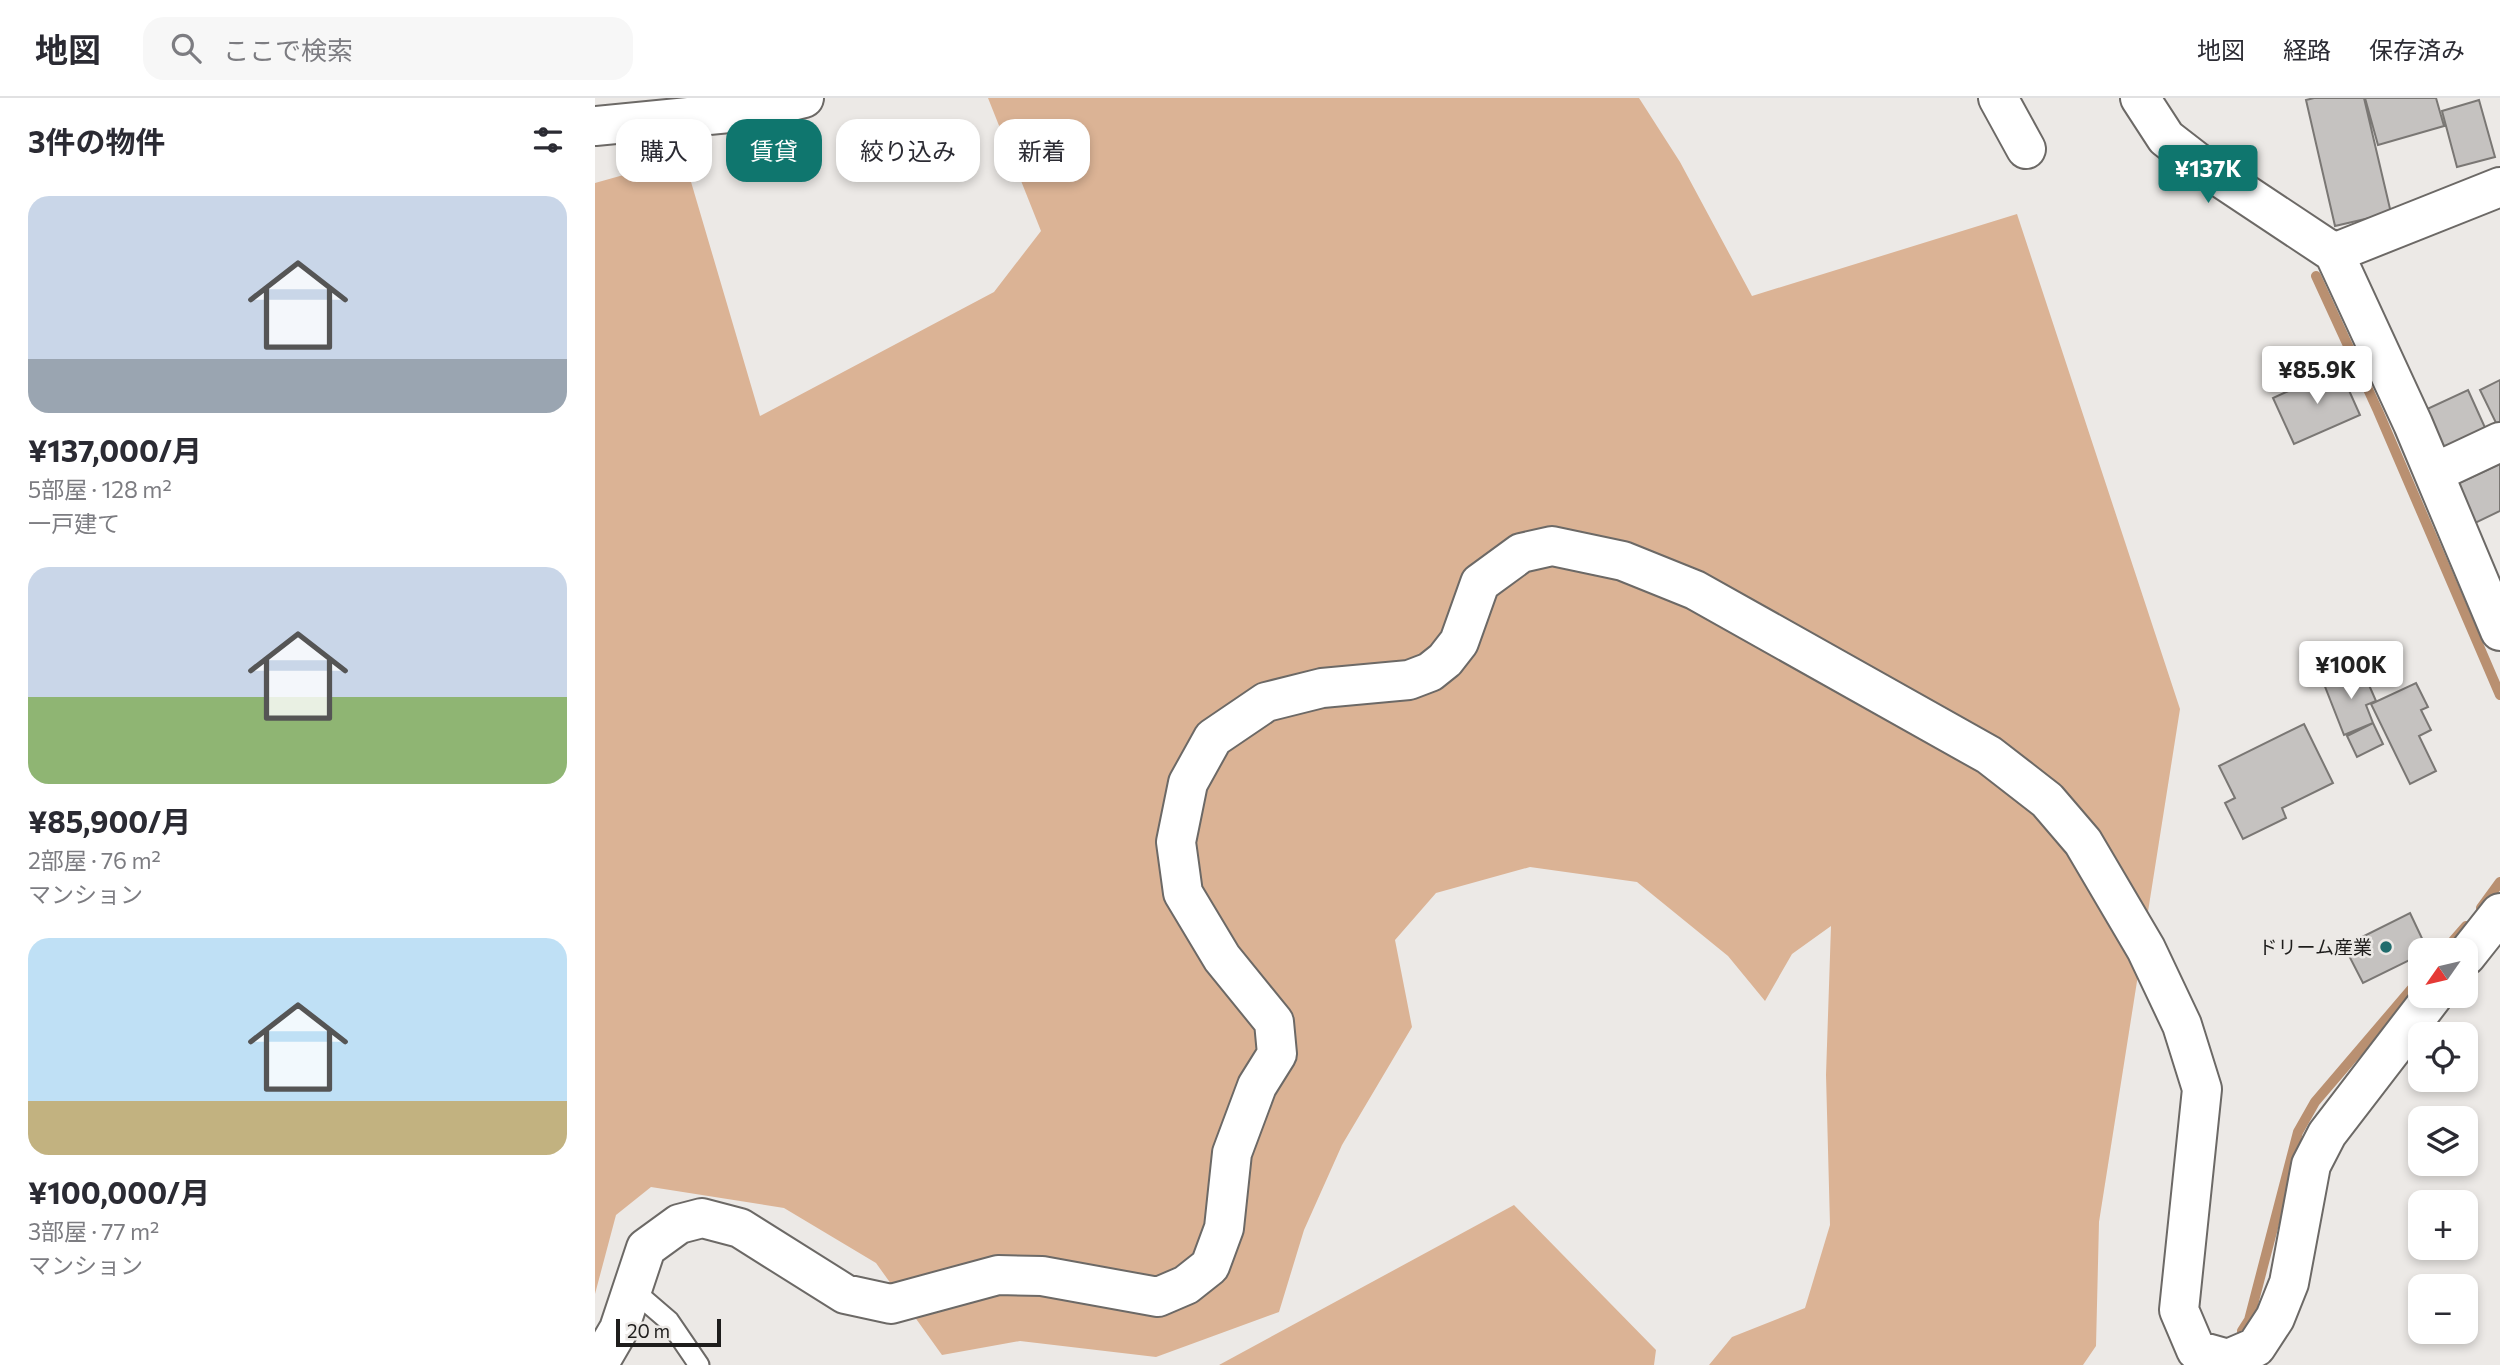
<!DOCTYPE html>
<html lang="ja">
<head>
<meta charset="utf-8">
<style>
  body { margin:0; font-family:Commissioner,"Noto Sans JP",sans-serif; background:#f7f7f7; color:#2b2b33; height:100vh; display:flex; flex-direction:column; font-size:26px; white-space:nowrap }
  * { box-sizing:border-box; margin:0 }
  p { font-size:23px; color:#7c7c81 }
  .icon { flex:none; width:38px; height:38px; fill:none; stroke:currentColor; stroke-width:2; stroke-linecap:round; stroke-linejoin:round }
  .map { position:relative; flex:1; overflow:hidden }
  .panel { display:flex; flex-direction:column; background:#fff; width:595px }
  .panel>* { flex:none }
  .top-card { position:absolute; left:21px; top:21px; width:665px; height:63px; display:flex; gap:14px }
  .needle { width:46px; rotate:236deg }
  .buttons { position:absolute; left:1813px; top:840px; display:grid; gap:14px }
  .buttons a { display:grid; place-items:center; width:70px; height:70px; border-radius:14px; background:#fff; box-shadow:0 4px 10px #0003; font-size:35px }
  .scale { position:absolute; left:21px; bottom:18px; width:105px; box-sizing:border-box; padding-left:7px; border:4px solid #1e1d1c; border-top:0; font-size:19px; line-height:24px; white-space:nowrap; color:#1e1d1c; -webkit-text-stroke:5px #ece9e6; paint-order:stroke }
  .price { position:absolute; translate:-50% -60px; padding:0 16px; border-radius:7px; background:#fff; color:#222; font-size:23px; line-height:46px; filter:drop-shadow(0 2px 4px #0008) }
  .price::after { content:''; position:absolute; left:50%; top:42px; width:21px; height:16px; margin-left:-10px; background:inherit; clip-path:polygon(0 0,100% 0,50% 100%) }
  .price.current { background:#0f766e; color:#fff }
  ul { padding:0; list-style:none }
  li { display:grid; align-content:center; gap:14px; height:371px; padding:0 28px }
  li span { display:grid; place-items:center; height:217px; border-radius:21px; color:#555 }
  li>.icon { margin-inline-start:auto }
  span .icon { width:126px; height:126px; fill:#fffc; stroke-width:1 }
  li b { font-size:30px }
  h2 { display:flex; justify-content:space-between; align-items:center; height:84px; padding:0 28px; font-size:30px }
  .tag { padding:0 24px; border-radius:21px; background:#fff; box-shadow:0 4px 10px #0003; font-size:24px; line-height:63px }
  .tag.current { background:#0f766e; color:#fff }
  header { display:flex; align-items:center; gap:42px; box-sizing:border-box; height:98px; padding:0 35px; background:#fff; border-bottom:2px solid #e1e1e2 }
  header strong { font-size:33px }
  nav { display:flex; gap:38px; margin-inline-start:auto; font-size:24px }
  .search { width:490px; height:63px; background:#f7f7f7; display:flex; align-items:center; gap:18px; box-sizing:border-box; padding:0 24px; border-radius:21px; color:#7c7c81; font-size:26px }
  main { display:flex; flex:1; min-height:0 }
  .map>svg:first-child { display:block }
</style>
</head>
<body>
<header>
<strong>地図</strong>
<div class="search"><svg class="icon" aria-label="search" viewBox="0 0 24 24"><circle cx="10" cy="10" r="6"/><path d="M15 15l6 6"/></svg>ここで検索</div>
<nav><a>地図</a><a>経路</a><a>保存済み</a></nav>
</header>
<main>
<section class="panel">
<h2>3件の物件<svg class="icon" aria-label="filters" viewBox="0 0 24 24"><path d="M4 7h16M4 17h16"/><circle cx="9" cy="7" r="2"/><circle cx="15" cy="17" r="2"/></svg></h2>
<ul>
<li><span style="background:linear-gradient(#c9d6e8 75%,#9aa5b1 0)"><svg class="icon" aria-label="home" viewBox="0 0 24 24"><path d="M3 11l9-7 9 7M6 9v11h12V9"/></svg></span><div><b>¥137,000/月</b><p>5部屋 · 128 m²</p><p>一戸建て</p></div></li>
<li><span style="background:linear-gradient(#c9d6e8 60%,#8fb573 0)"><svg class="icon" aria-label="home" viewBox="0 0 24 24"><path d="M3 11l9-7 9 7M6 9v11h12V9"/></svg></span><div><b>¥85,900/月</b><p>2部屋 · 76 m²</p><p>マンション</p></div></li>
<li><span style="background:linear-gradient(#bfe0f5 75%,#c2b280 0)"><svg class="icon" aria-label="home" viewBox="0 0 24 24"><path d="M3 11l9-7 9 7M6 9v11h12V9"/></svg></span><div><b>¥100,000/月</b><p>3部屋 · 77 m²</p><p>マンション</p></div></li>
</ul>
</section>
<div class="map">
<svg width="1905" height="1267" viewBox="0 0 1905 1267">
  <rect width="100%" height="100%" fill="#ece9e6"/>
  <path fill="#dbb395" d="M393,0H1044L1085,64L1157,198L1422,116L1585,611L1504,1124L1501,1248L1488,1267H1114L1137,1239L1210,1210L1235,1127L1231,977L1236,828L1197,856L1170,903L1133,858L1042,784L935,769L841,795L800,842L817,929L747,1047L709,1132L684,1214L561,1259L425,1243L347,1257L281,1165L189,1110L56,1089L21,1117L0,1196V85L89,60L165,318L399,194L446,133Z
    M919,1107L1061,1252L1059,1267H624Z"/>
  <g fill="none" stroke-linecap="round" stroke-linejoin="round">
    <path stroke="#b99071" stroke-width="10" d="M1721,178L1783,313L1905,597
      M1886,810L1905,784
      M1850,852L1871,828
      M1647,1233L1654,1222L1703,1034L1720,1004L1825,881"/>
  </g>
  <path fill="#c5c2c0" stroke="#7a7774" stroke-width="2" d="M1719,0H1769L1796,115L1740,128L1711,2Z
    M1770,0H1841L1849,28L1783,47Z
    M1884,2L1900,59L1862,69L1847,13Z
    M1744,270L1765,317L1699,346L1678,300Z
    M1905,282V328L1903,329L1885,292Z
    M1873,292L1892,334L1849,353L1830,312Z
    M1905,366V413L1878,426L1860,387Z
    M1767,571L1781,603L1771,607L1778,625L1749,637L1729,586Z
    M1821,585L1833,609L1826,612L1836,632L1824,638L1841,673L1815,686L1776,606Z
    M1778,625L1788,646L1762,659L1752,638Z
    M1709,626L1738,685L1687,710L1691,720L1648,741L1630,705L1640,700L1624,668Z
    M1815,815L1832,851L1825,852V857L1768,885L1749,848Z"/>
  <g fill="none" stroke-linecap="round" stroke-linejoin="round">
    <defs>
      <path id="service" d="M38,1192L74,1223L104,1267"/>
      <path id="minor" d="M1403,0L1431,51
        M1545,0L1571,40L1602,64L1739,155L1818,326L1905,533
        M0,28L155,13L209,0
        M1739,155L1905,89
        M1839,375L1905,344
        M1871,858L1905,815
        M3,1267L24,1231L51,1150L84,1126L107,1120L145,1130L250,1196L296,1206L403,1177L447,1178L563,1199L591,1187L615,1168L629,1130L637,1055L662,988L682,956L679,924L627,860L588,795L581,744L593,685L618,640L671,604L727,590L814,582L835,574L850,562L864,544L885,485L926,455L957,448L1028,463L1100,492L1394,657L1452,702L1488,744L1551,851L1587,927L1607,991L1584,1212L1601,1252L1633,1261L1661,1249L1680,1220L1694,1185L1716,1067L1732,1036L1838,898"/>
    </defs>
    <use href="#service" stroke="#6c6966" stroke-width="23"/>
    <use href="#minor" stroke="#6c6966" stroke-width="42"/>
    <use href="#service" stroke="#fff" stroke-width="19"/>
    <use href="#minor" stroke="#fff" stroke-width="38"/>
  </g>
  <circle fill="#206c6d" stroke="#ece9e6" stroke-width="2.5" cx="1791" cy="849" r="7"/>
  <g text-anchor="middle" stroke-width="5" stroke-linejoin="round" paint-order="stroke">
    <g font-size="19" fill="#1e1d1c" stroke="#ece9e6" text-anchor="end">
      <text x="1777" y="856">ドリーム産業</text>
    </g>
  </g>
</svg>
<div class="buttons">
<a><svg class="needle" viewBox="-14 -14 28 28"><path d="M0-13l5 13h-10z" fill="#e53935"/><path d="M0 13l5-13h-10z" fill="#7c7c81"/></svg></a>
<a><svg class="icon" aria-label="locate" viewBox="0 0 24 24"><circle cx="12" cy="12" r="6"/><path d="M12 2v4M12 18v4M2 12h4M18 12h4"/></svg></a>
<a><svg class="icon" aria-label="layers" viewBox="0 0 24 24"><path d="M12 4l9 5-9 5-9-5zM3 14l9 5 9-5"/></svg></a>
<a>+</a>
<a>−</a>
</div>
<div class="scale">20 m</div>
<b class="price current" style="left:1613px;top:107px">¥137K</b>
<b class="price" style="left:1722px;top:308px">¥85.9K</b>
<b class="price" style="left:1756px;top:603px">¥100K</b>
<div class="top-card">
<a class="tag">購入</a>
<a class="tag current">賃貸</a>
<a class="tag">絞り込み</a>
<a class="tag">新着</a>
</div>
</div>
</main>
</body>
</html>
